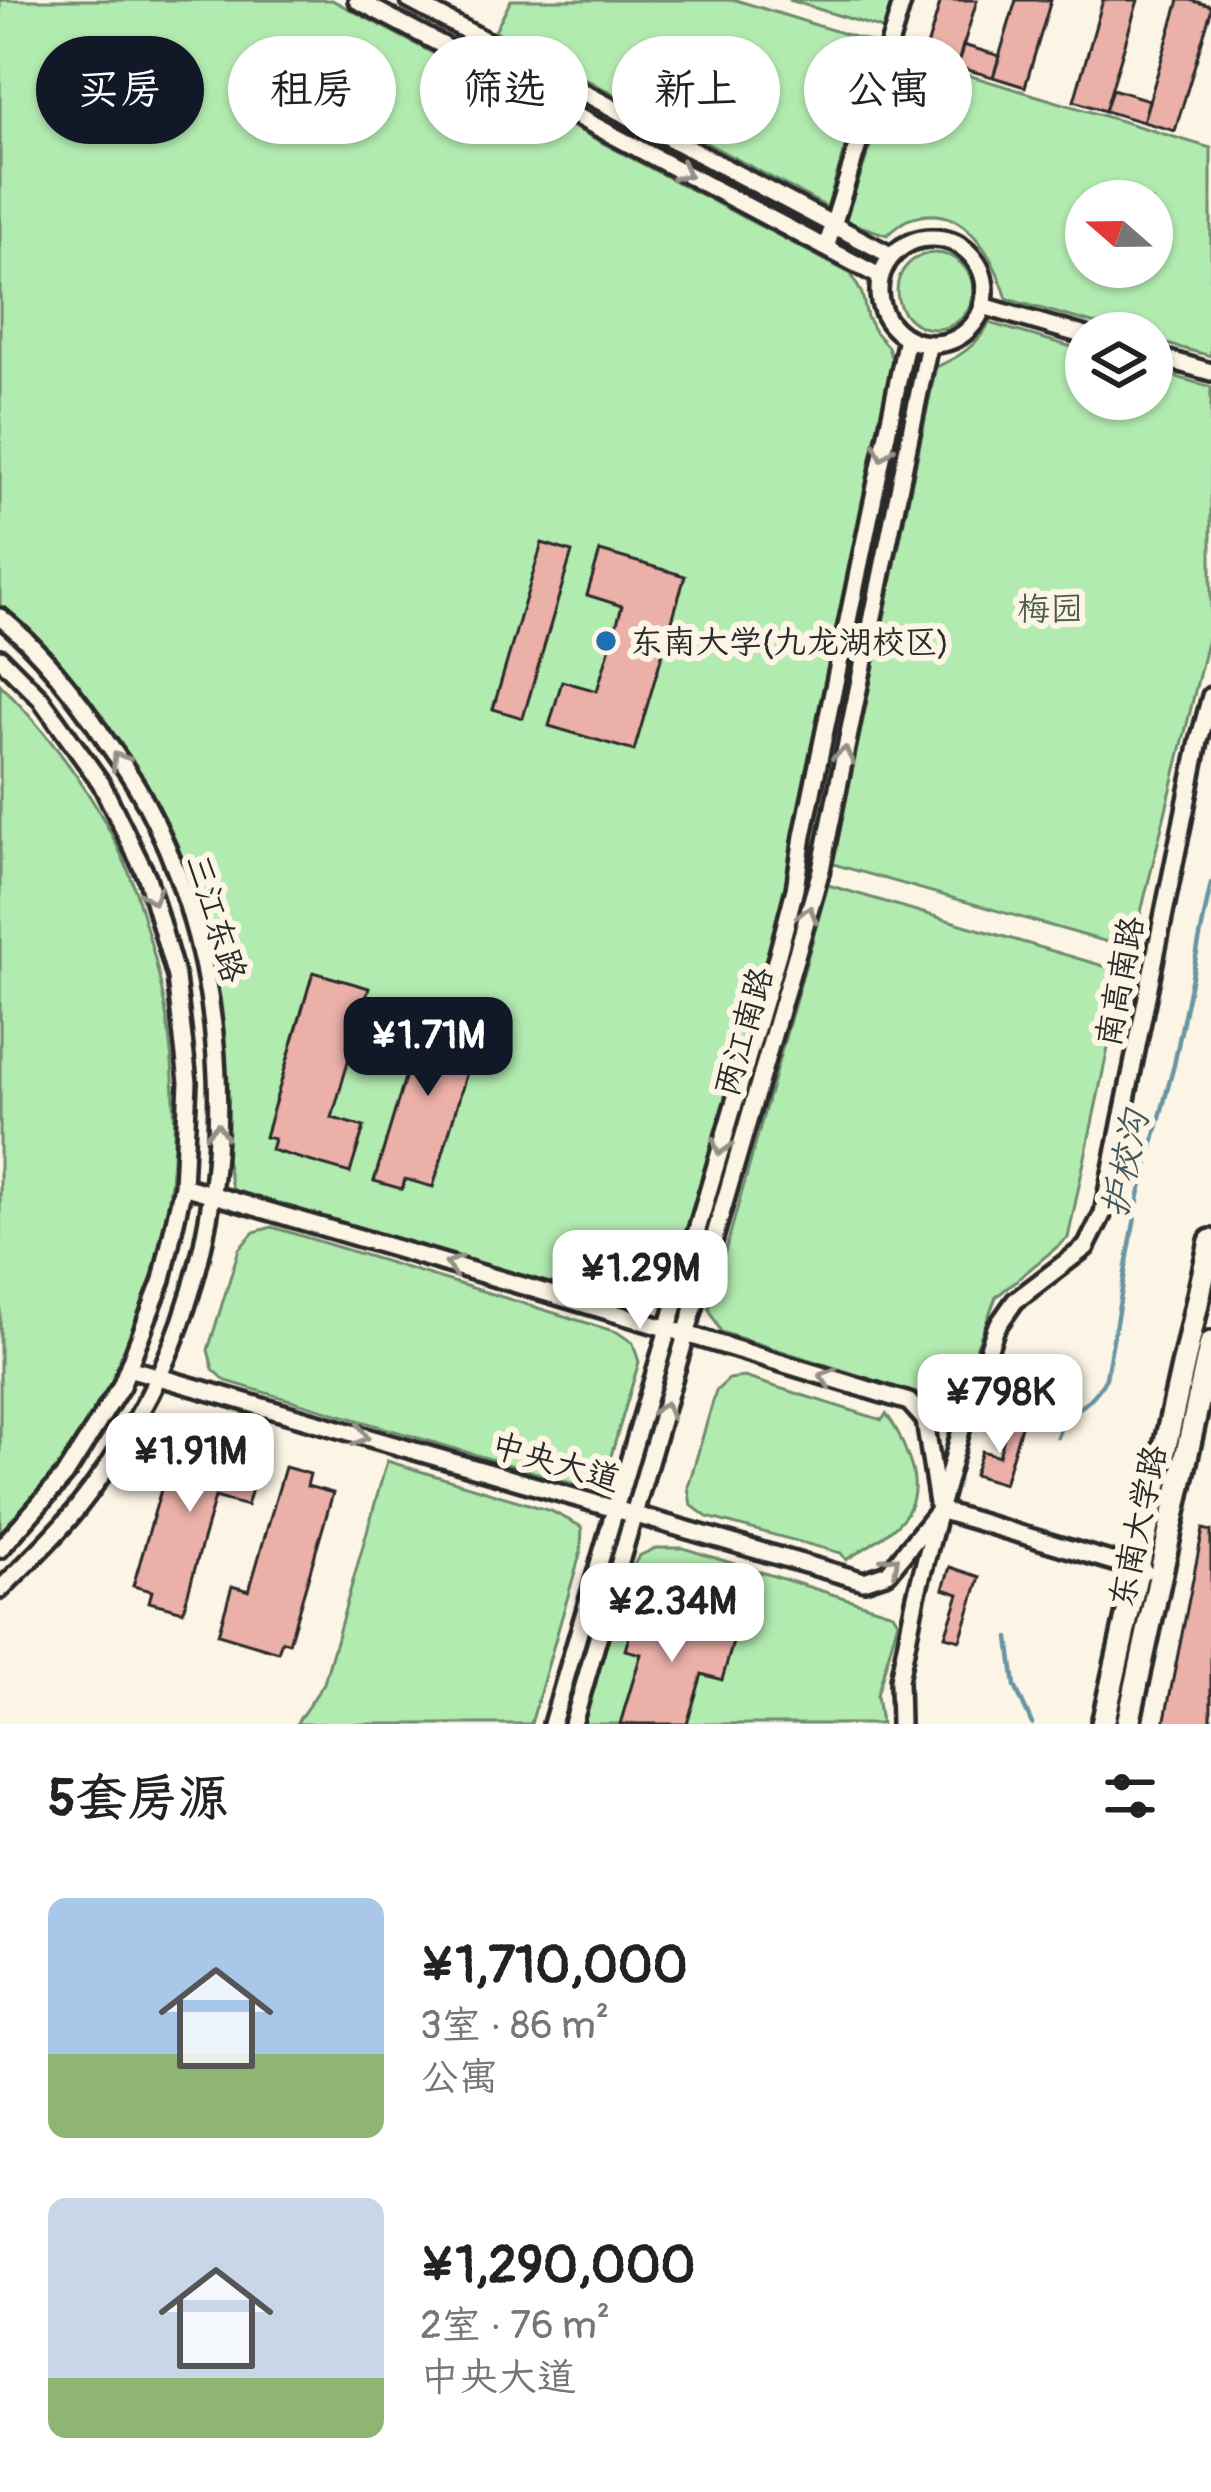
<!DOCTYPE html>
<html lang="zh">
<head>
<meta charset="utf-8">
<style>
  body { margin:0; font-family:Pangolin,"LXGW WenKai TC",sans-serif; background:#f2f2f2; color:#222; height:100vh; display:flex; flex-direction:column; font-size:45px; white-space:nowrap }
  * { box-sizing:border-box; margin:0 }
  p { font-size:39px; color:#767676 }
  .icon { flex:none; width:66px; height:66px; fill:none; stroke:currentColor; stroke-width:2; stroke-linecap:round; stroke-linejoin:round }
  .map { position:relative; height:1724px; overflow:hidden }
  .details { display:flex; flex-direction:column; background:#fff; flex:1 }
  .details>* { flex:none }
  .banner { position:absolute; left:36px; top:36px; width:1140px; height:108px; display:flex; gap:24px }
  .needle { width:78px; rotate:290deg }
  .controls { position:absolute; left:1065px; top:180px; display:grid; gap:24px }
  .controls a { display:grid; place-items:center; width:108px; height:108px; border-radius:50%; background:#fff; box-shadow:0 3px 9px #0004; font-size:60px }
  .price { position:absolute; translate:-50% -102px; padding:0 27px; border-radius:24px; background:#fff; color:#222; font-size:39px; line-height:78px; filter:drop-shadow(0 3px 6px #0008) }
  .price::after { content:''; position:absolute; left:50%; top:72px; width:36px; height:27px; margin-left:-18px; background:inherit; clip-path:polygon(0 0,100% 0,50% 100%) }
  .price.active { background:#111827; color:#fff }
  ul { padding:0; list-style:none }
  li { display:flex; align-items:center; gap:36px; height:300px; padding:0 48px }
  li span { display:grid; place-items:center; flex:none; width:336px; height:240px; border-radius:18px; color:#555 }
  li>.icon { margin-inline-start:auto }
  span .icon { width:144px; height:144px; fill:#fffc; stroke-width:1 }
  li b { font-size:51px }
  h2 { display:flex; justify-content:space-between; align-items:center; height:144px; padding:0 48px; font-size:51px }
  .tag { padding:0 42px; border-radius:54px; background:#fff; box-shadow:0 3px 9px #0004; font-size:42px; line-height:108px }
  .tag.active { background:#111827; color:#fff }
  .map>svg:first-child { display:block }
</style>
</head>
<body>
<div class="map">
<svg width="1211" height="1724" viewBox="0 0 1211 1724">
  <rect width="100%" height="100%" fill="#fcf5e5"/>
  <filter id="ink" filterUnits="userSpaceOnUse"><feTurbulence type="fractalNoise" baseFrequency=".00833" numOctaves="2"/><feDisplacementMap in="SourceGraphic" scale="24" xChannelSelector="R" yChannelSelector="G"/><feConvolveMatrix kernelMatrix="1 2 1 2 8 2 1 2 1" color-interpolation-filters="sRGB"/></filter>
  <g filter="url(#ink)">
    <path fill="#b2ebb0" stroke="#6e8b6e" stroke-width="3" fill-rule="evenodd" d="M0,0H332L851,274L862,294L867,317L875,332L888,347L894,366L786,890L676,1274C656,1307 647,1306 610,1304L233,1193L226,1158L227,1114L221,1044L208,946L175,847L146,794L0,611Z
      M511,0H736L877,44L827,207L495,31Z
      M789,0H895L886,30Z
      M901,55L1211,148V356L1152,340V333H1128L1007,299C994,257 964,199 910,219C902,221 893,230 887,235L845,221ZM1086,201H1152V267H1086Z
      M897 291a38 38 0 1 1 76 0a38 38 0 1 1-76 0Z
      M989,323L1086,351V399H1152V370L1211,387V626L1132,949L833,864L936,367C959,357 977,346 989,323Z
      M0,684C51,736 96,796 125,863C135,885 141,910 148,933C187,1069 184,1213 130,1345C100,1416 53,1478 0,1532Z
      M828,885L1124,972L1068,1238L996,1297L954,1405L721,1332L709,1309Z
      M272,1227L617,1332L633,1343L639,1362L607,1469L594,1483L574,1484L226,1381L213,1369L208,1350L239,1249L254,1232Z
      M744,1377L882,1420L886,1414C897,1427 902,1441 908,1457C931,1515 888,1533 846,1560L841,1553L707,1517L691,1505L688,1487L716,1391L729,1379Z
      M387,1461L551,1511L582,1527L581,1551L531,1724H296L324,1683Z
      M656,1548H683L893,1613L898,1621L877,1695L881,1724H582L626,1579L639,1556Z"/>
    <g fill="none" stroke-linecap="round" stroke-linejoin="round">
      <path stroke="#6995a3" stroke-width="4.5" d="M1057,1437L1064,1418C1083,1407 1095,1398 1106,1378L1139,1195L1174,1065L1211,883
        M1009,1638L1015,1686L1032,1724"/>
    </g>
    <path fill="#ebb0a8" stroke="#2b2b2b" stroke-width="3" d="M941,0H977L957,67L924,57Z
      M1016,0H1051L1025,87L993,77Z
      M1103,0H1138L1105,111L1074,101Z
      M1179,0H1190L1211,6V11L1175,131L1143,122Z
      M963,45L1000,56L993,77L957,67Z
      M1112,89L1149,100L1143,122L1105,111Z
      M542,543L572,552L523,718L493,709Z
      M600,551L685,576L634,751L549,726L562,681L597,691L622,606L587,595Z
      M313,972L369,988L332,1118L364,1127L350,1173L271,1150L274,1139L265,1137Z
      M427,1004L471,1017L468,1028L479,1031L433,1187L405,1179L402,1189L374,1181Z
      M1009,1419L1022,1423L1004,1484L974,1475L982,1451L999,1456Z
      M185,1436L261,1457L247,1506L215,1497L183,1611L149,1602L152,1591L133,1586L174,1445L182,1448Z
      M285,1467L310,1474L307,1486L333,1493L289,1643L282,1641L278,1652L218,1634L232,1586L249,1591Z
      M1203,1529L1211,1531V1724H1164Z
      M950,1567L980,1577L960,1640L945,1636L959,1594L943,1589Z
      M639,1603L736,1632L722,1680L702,1674L687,1724H620L641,1654L625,1650Z"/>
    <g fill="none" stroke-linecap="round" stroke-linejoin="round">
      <defs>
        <path id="minor" d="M357,0L881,277
          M409,0L892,256
          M879 291a53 53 0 1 1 106 0a53 53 0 1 1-106 0Z
          M826,248L903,0
          M983,306L1086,336
          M1152,355L1211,372
          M0,617C39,648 79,699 106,741C118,758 131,775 141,794C227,952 241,1152 181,1322C159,1385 117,1459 75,1511C53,1539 25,1564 0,1590
          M0,658L40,698L101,783L147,877L176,977L188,1082L183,1186L162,1280L128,1368L121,1386L65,1475L0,1549
          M128,1368L864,1581L888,1573L939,1510L925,1420L909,1402L686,1334L183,1186
          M939,1510L1144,1571
          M552,1724L778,954L795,889L803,836L907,338
          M573,1724L821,870L929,344
          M900,1724L899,1680L916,1596L964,1419L996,1328L1015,1301L1086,1247L1103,1213L1199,741L1211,696"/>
        <path id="secondary" d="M1103,1724L1211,1241
          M1128,1724L1211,1343"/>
      </defs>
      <use href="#minor" stroke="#2b2b2b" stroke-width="24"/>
      <use href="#secondary" stroke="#2b2b2b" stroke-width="30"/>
      <use href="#minor" stroke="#fcf5e5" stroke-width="15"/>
      <use href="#secondary" stroke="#fcf5e5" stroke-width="21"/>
    </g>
    <defs><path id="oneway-chevron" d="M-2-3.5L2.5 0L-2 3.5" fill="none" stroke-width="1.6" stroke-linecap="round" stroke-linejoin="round" transform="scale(3)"/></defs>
    <g stroke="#949088">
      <use href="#oneway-chevron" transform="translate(683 172) rotate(28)"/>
      <use href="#oneway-chevron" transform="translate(883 452) rotate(102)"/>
      <use href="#oneway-chevron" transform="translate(844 755) rotate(-78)"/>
      <use href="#oneway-chevron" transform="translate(119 760) rotate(-123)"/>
      <use href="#oneway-chevron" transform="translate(152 896) rotate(73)"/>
      <use href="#oneway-chevron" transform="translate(808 914) rotate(-74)"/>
      <use href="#oneway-chevron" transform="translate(217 1131) rotate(-85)"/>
      <use href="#oneway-chevron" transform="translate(721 1147) rotate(106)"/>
      <use href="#oneway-chevron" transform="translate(453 1265) rotate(-163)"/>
      <use href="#oneway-chevron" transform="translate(827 1377) rotate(-163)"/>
      <use href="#oneway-chevron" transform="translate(664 1410) rotate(-74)"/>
      <use href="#oneway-chevron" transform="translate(361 1436) rotate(16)"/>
      <use href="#oneway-chevron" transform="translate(892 1563) rotate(-42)"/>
    </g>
  </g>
  <circle fill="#1f6fb2" stroke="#fcf5e5" stroke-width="4.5" cx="606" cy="641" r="12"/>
  <g text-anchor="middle" stroke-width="12" stroke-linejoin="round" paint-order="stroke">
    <g font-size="33" fill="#4d5b4c" stroke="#fcf5e5">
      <text x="1050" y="620">梅园</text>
    </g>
    <g font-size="33" fill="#2b2b2b" stroke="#fcf5e5" text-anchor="start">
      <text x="630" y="653">东南大学(九龙湖校区)</text>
    </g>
    <g font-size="33" fill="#2b2b2b" stroke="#fcf5e5">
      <text transform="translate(217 918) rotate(73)" y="12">三江东路</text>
      <text transform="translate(1119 981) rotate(-79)" y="12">南高南路</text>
      <text transform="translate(743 1031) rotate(-74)" y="12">两江南路</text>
      <text transform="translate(556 1461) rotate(16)" y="12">中央大道</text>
      <text transform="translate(1137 1526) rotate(-78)" y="12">东南大学路</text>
    </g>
    <g font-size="36" font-style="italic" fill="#45575d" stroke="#fcf5e5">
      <text transform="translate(1124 1164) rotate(-78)" y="13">护校沟</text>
    </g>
  </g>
</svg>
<div class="controls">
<a><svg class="needle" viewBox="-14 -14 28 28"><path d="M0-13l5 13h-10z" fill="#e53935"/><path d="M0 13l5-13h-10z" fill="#767676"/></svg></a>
<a><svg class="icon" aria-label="layers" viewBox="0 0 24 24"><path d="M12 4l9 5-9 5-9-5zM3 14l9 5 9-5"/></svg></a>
</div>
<b class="price active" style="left:428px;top:1099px">¥1.71M</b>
<b class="price" style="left:640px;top:1332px">¥1.29M</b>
<b class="price" style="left:1000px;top:1456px">¥798K</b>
<b class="price" style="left:190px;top:1515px">¥1.91M</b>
<b class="price" style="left:672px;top:1665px">¥2.34M</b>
<div class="banner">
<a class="tag active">买房</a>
<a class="tag">租房</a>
<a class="tag">筛选</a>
<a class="tag">新上</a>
<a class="tag">公寓</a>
</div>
</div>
<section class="details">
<h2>5套房源<svg class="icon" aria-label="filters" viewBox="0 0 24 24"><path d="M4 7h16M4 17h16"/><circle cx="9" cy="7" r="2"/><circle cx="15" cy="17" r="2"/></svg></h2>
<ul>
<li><span style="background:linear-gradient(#a9c7e8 65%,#8fb573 0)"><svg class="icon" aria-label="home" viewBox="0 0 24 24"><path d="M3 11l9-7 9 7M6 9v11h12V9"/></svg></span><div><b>¥1,710,000</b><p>3室 · 86 m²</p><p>公寓</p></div></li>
<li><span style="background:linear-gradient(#c9d6e8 75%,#8fb573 0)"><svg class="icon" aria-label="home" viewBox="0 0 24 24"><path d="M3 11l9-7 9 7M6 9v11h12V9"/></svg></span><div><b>¥1,290,000</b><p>2室 · 76 m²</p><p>中央大道</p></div></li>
</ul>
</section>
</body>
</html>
